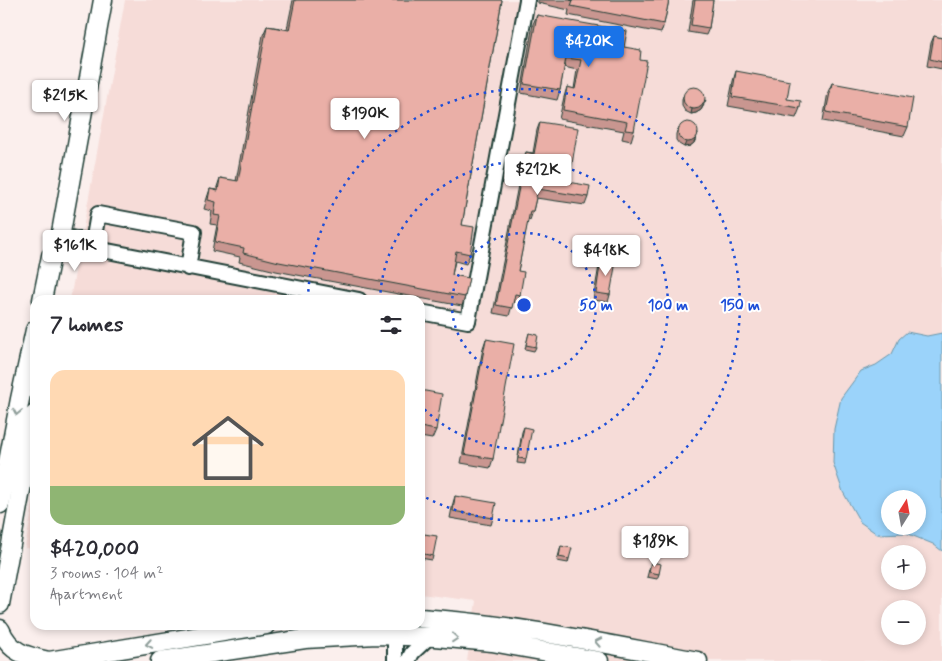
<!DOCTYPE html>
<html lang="en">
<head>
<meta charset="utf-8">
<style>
  body { margin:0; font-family:Mynerve,sans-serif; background:#f7f7f7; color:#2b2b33; height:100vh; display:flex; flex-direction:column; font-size:19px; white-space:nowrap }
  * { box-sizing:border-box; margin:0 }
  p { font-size:16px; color:#7c7c81 }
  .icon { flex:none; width:28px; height:28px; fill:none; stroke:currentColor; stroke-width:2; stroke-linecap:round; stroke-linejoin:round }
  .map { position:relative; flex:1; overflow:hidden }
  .side { position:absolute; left:30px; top:295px; width:395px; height:335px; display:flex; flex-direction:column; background:#fff; border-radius:15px; box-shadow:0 2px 8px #0003 }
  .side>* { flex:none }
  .needle { width:32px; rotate:11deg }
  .buttons { position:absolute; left:881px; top:490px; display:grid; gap:10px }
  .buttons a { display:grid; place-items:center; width:45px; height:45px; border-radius:50%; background:#fff; box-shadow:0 2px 8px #0003; font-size:25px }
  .price { position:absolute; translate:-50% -42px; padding:0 11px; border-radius:5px; background:#fff; color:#222; font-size:16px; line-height:32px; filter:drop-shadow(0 1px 2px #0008) }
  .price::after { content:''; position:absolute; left:50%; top:30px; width:15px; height:11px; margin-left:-8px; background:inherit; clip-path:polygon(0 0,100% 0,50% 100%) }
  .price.on { background:#1a73e8; color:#fff }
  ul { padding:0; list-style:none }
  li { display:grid; align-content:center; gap:10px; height:265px; padding:0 20px }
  li span { display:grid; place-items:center; height:155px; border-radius:15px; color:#555 }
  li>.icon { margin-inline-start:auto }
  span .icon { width:90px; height:90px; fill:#fffc; stroke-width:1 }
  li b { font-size:21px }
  h2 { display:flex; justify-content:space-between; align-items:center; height:60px; padding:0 20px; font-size:21px }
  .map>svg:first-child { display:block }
</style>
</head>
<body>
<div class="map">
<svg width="942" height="661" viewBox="0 0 942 661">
  <rect width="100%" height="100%" fill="#fbefed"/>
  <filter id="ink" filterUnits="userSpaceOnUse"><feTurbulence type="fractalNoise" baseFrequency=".02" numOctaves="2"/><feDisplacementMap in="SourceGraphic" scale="10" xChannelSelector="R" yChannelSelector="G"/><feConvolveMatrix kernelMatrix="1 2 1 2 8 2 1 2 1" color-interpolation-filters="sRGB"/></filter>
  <g filter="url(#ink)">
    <path fill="#f6dcd8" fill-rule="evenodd" d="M125,0H942V661H467L476,601L420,594V300H70ZM890,499H918V526H890ZM890,554H918V581H890ZM890,609H918V636H890Z
      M35,494V549L25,548Z"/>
    <path fill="#9bd3fa" stroke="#6997ab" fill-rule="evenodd" d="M907,332L927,336L942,333V551L933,544L906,533L877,534L860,522L843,492L833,463L834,429L841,398L861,371L876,365L892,354L899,339ZM890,499H918V526H890Z"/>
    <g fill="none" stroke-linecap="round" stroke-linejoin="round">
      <defs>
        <path id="minor" d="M61,236L85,241L89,247L92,248L359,300
          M59,246L83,251L89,247
          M92,248L98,214L194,232L188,268
          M420,312L468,321L527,0
          M395,661V636L406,625
          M408,661L412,653L429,637"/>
        <path id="major" d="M42,300L51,256L58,249L103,0
          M0,504L20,399L35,330
          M0,604L35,414
          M420,618C514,624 605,644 698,661
          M0,629C10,653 26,656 49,661
          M49,661L266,625
          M160,661L305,639L376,635L435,637L492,642L599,661"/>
      </defs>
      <use href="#minor" stroke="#1f3d34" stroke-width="18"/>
      <use href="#major" stroke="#1f3d34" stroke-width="21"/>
      <use href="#minor" stroke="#fff" stroke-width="14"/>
      <use href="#major" stroke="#fff" stroke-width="18"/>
    </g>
    <path fill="#c99690" stroke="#1f3d34" d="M293,0H502L462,225L470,254L466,264L455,261L452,275L465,297L462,306L276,271L239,262L240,257L212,251L217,225L210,224L212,211L204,209L207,198L210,189L216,190L220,178L236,181L263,35L267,26L287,29Z
      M538,0H669L664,24L661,33L568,15L569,10L538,3Z
      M693,0H713L709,28L706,35L688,32Z
      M537,15L624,47L640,60L634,131L631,141L622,139L624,131L559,119L564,97L567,87L574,89L577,70L564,67L560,90L557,100L521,93L533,24Z
      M934,36L942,38V69L927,66L931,43Z
      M736,71L787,99L800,108L796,118L728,106L733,81Z
      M832,83L908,127L904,136L823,121L828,92Z
      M683,96L704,105L701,110L696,113L691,114L685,111L682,106V100Z
      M540,122L569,182L588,197L585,205L536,198L533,211L530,220L528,219L518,271L520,295L517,303L513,302L509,316L493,313L523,160L526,152L533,153L537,130Z
      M678,129L698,133L694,143L690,146L684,147L679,144L676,140V134Z
      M601,259L610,295L608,302L593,300L599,266Z
      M529,333L536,347L534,351L525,349Z
      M486,339L493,459L490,468L461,463L483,348Z
      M420,390L436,430L432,439L420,437Z
      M524,427L526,459L525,464L517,463L522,432Z
      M455,496L493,518L491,525L450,518L453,503Z
      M424,534L433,556L432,560L420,558V550Z
      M561,546L569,559L568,563L557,561Z
      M651,562L659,574L657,579L647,577Z"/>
    <path fill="#a47a75" stroke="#1f3d34" d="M706,100L701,110L696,113L691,114L692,109Z
      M698,133L694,143L690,146L684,147L686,142Z"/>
    <path fill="#eaafa7" stroke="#1f3d34" d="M295,0H502L462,225L474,227L470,254L456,251L452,275L469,278L465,297L279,262L243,253L244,248L215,242L220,216L214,215L216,202L208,200L210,189L218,191L220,178L238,181L267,26L289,30Z
      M570,0H669L664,24L571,6L573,0Z
      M695,0H713L709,28L691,25Z
      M537,15L627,31L624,47L641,50L640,60L647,61L634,131L625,130L627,122L563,110L567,87L575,89L581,60L566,58L560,90L524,84Z
      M934,36L942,38V62L930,59Z
      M736,71L790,81L787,99L801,101L800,108L732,97Z
      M832,83L913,98L908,127L826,112Z
      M683 98a11 11 0 1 1 22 0a11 11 0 1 1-22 0Z
      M678 132a10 10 0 1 1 20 0a10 10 0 1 1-20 0Z
      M540,122L578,128L569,182L590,186L588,197L538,189L533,211H530L518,271L524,272L520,295L515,294L512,308L496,305L526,152L534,154Z
      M601,259L616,261L610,295L596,293Z
      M529,333L538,335L536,347L526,345Z
      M486,339L514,344L493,459L464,454Z
      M420,390L442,394L436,430L420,427Z
      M524,427L532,429L526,459L518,458Z
      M455,496L496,503L493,518L453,511Z
      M424,534L437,536L433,556L420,553Z
      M561,546L572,548L569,559L559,557Z
      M651,562L661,564L659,574L649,572Z"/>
    <defs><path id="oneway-chevron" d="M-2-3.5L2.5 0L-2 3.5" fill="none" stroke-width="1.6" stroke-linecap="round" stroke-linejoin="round" transform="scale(1.25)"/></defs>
    <g stroke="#8f9e9a">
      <use href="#oneway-chevron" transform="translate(17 412) rotate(101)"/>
      <use href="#oneway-chevron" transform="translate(455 638) rotate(5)"/>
      <use href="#oneway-chevron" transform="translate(598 642) rotate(-169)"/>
      <use href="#oneway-chevron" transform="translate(149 644) rotate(170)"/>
    </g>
  </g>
  <g fill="none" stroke="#1d4ed8" stroke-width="2.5" stroke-dasharray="2.5 5">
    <circle cx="524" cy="305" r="72"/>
    <path d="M380 300A144 144 0 1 1 420 405"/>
    <path d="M308 299A216 216 0 1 1 421 495"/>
  </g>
  <circle cx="524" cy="305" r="8" fill="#1d4ed8" stroke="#fff" stroke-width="2.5"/>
  <g font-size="15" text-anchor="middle" font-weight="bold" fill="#1d4ed8" stroke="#fff" stroke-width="4" stroke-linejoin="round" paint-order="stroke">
    <text x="596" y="310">50 m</text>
    <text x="668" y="310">100 m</text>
    <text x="740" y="310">150 m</text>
  </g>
</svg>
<div class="buttons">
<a><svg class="needle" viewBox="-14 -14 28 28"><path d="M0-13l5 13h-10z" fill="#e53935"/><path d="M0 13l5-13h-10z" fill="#7c7c81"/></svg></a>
<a>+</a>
<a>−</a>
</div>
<b class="price on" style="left:589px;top:68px">$420K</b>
<b class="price" style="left:65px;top:122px">$215K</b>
<b class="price" style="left:365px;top:140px">$190K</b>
<b class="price" style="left:538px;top:196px">$212K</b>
<b class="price" style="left:75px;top:272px">$161K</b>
<b class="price" style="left:606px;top:277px">$418K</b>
<b class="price" style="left:655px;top:568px">$189K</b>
<section class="side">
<h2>7 homes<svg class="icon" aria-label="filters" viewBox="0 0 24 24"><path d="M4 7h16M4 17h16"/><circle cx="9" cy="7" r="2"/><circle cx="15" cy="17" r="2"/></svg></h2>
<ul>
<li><span style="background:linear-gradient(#ffd9b3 75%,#8fb573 0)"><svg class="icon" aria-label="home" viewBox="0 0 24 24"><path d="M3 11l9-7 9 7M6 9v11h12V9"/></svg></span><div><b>$420,000</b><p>3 rooms · 104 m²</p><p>Apartment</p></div></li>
</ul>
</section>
</div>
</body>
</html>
